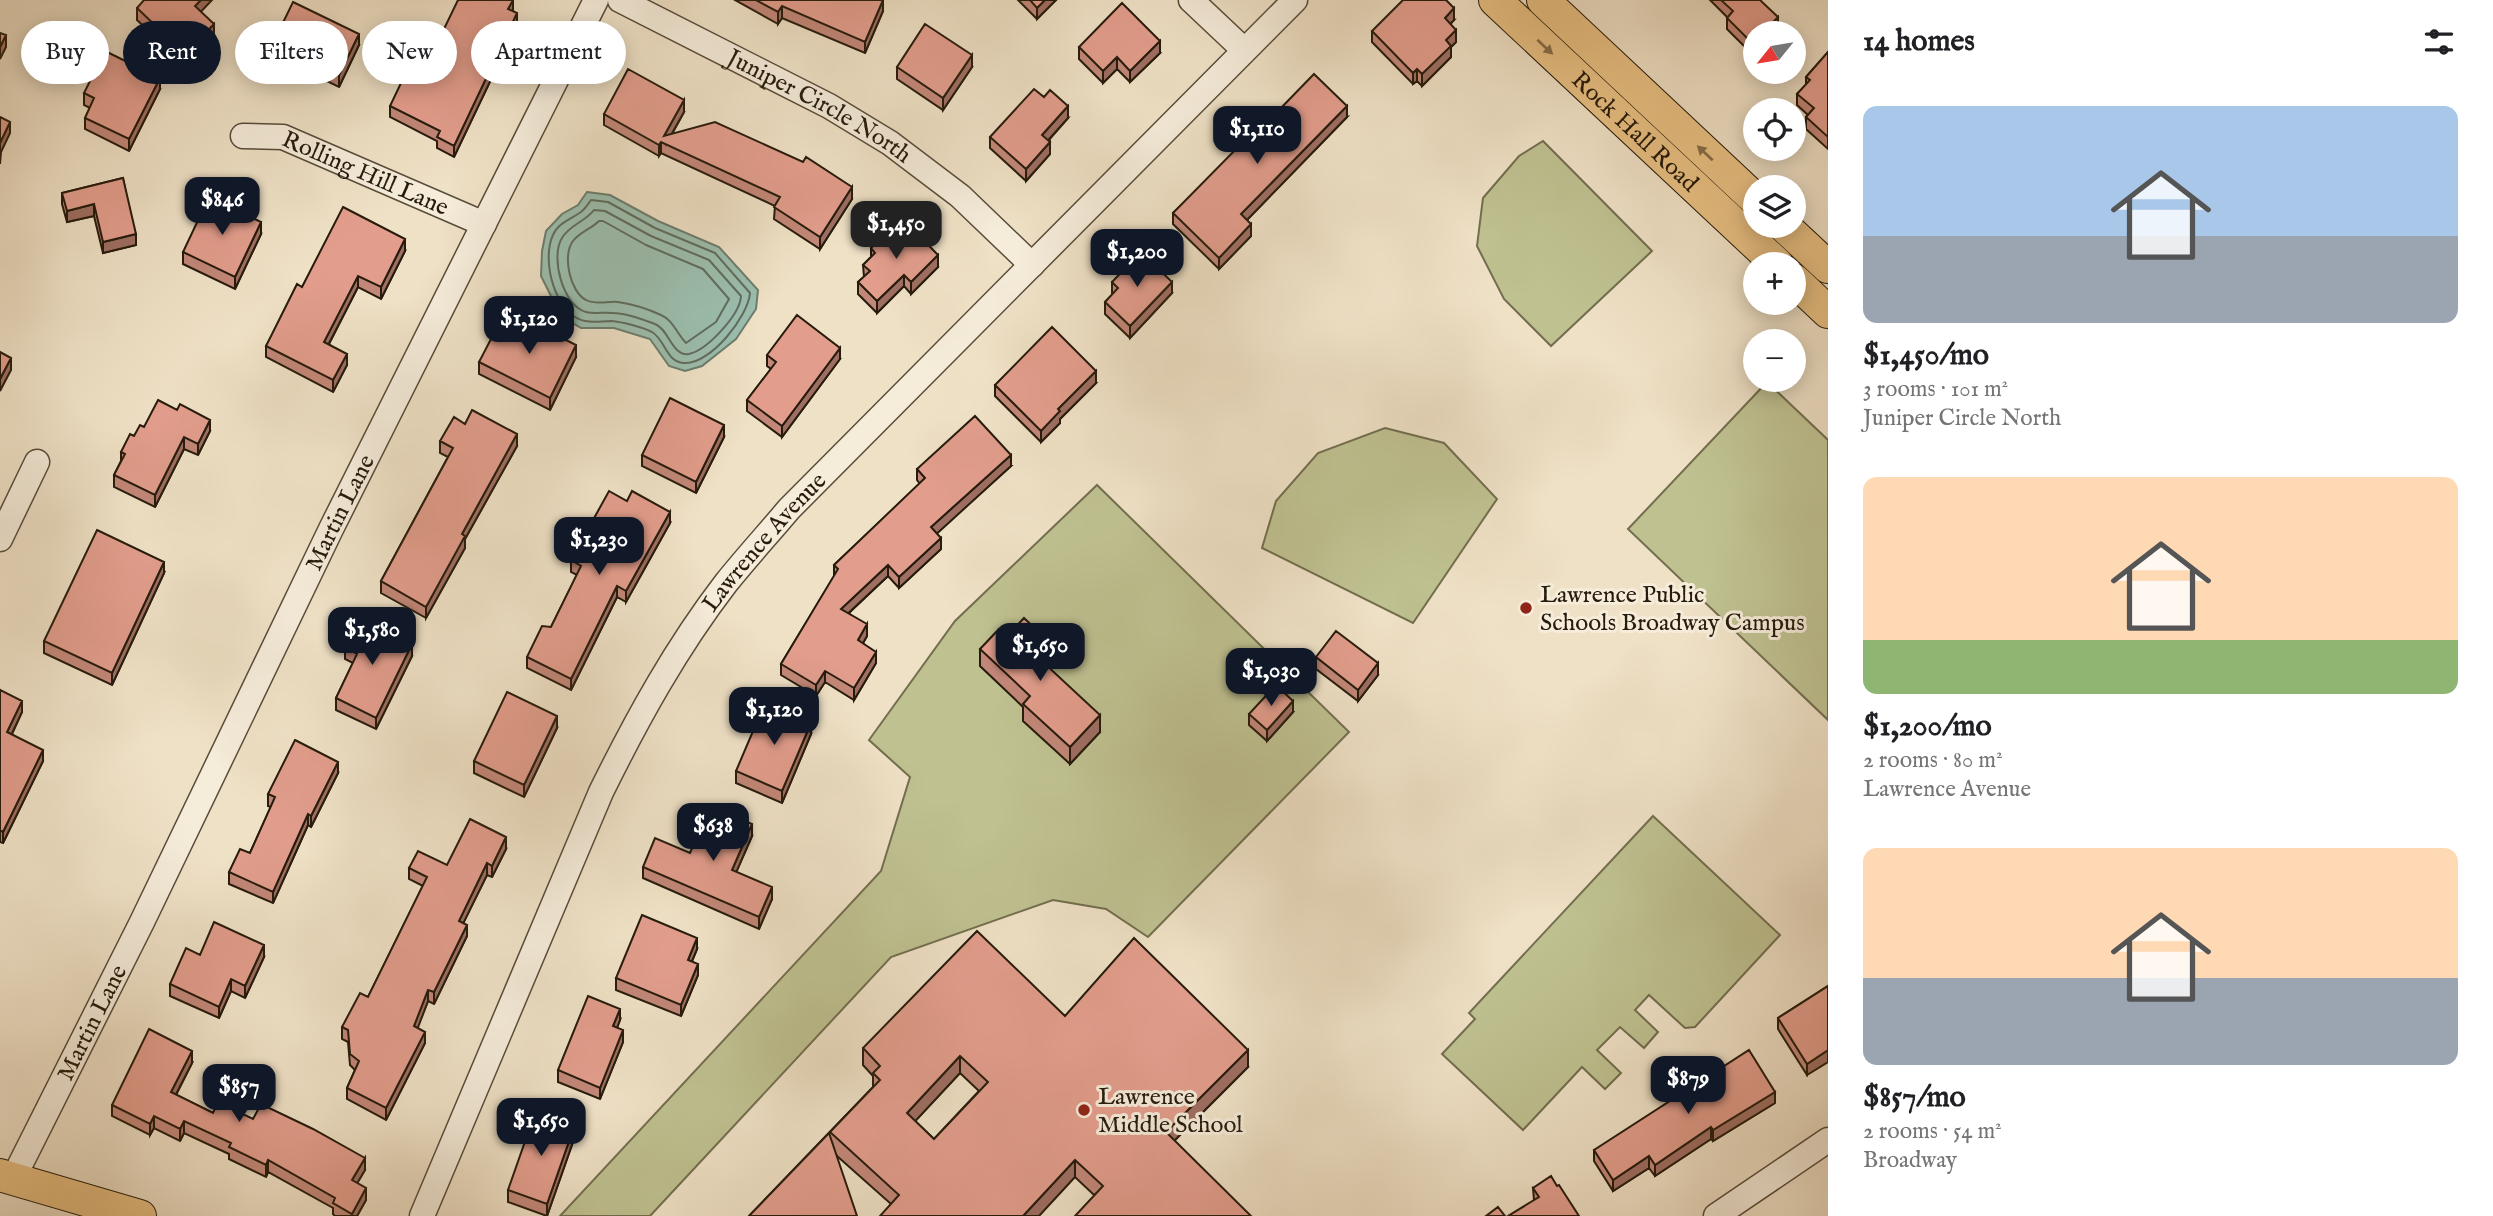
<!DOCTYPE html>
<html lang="en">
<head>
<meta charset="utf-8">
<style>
  body { margin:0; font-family:"IM FELL English",serif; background:#f2f2f2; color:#202124; height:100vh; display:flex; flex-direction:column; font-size:26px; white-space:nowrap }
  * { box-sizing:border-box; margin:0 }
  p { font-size:23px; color:#757577 }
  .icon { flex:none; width:38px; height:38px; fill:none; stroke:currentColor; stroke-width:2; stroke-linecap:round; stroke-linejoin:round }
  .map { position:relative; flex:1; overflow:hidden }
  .drawer { display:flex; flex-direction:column; background:#fff; width:665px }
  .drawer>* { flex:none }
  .top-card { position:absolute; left:21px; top:21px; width:665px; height:63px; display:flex; gap:14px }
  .needle { width:46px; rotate:240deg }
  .buttons { position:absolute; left:1743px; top:21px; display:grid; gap:14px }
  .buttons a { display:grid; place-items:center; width:63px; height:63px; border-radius:50%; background:#fff; box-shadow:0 4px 18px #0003; font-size:35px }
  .price { position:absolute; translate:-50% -60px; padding:0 16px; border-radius:14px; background:#111827; color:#fff; font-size:23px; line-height:46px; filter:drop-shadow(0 2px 4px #0008) }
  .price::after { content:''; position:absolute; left:50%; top:42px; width:21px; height:16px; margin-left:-10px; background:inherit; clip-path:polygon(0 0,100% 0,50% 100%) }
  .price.on { background:#222; color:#fff }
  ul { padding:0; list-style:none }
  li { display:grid; align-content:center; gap:14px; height:371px; padding:0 35px }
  li span { display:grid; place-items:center; height:217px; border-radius:14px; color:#555 }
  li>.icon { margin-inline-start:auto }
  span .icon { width:126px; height:126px; fill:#fffc; stroke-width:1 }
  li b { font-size:30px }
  h2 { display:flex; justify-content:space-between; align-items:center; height:84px; padding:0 35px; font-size:30px }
  .pill { padding:0 24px; border-radius:32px; background:#fff; box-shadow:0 4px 18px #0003; font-size:24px; line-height:63px }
  .pill.on { background:#111827; color:#fff }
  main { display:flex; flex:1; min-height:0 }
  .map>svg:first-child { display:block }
</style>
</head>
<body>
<main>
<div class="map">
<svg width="1828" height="1216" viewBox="0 0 1828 1216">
  <rect width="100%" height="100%" fill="#efe1c6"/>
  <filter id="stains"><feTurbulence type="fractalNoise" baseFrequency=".00286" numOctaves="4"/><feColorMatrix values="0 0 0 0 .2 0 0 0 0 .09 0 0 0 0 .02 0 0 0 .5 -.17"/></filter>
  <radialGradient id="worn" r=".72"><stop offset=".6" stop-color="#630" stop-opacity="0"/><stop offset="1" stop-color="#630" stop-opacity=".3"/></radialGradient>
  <path fill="#bfc191" stroke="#726e4e" stroke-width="2" d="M1543,141L1652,251L1551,346L1504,299L1477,246L1483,198L1519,156Z
    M1767,382L1828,440V720L1628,529Z
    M1385,428L1444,443L1497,499L1413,623L1262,548L1276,501L1318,453Z
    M1097,485L1349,732L1148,937L1106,909L1053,900L891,957L650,1216H560L881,871L910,777L869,740L955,621Z
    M1653,816L1780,935L1695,1027L1685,1028L1649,995L1635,1010L1658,1032L1644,1048L1620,1027L1597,1050L1621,1073L1605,1089L1582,1067L1523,1130L1442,1054L1475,1019L1469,1013Z"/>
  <path fill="#9bbeae" stroke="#6c7d6d" stroke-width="2" d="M587,192L610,195L658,221L719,247L758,290L756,309L736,339L702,366L685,371L669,366L650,339L614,328H581L561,316L541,276L542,251L546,231L562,214L578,205Z"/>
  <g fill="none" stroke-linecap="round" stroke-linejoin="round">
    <path stroke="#606c5d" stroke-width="2" d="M591,200L608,202L655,228L715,253L750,293C748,317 711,363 686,363C666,364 666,340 652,332C642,327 623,322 611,321C603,321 593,323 585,321C555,315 541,260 553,235C558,223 571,219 581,212C585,209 588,204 591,200Z
      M594,210L605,211L651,236L709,260L741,296C740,315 707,350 689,354C672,357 669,329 655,324C642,319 626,313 613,313C605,312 594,314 586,312C563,306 550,257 562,238C569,225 585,222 594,210Z
      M599,221H603L646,245L703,269L729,299L716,322L686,343C677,334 673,320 661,315C648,309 632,304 618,302C608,301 595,305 586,300C570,292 562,255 573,241C580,232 591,229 599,221Z"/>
    <defs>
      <g id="minor">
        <path id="s1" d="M620,0L829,106L890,143L960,196L1032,265"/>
        <path d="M1191,0L1244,50"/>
        <path id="s2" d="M243,136L283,137L484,224"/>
        <path d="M0,539L37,462"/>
        <path id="s3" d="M14,1177L142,922L331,529L596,0"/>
        <path id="s4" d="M422,1216L601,792C637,719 676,648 726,583C746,558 768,534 789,509L1295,0"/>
        <path d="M1716,1216L1828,1140"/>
      </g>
      <g id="major">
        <path id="s5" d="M1495,0L1777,264"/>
        <path d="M1543,0L1755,199"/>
        <path d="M1784,226L1828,267"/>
        <path d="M1794,280L1828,312"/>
        <path d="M0,1175L140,1216"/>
      </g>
    </defs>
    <use href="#minor" stroke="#584c3a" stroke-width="27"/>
    <use href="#major" stroke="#261b0c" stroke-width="34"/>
    <use href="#minor" stroke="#f5ecda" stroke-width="24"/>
    <use href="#major" stroke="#e8c083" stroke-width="32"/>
  </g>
  <path fill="#c28778" stroke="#261b0c" stroke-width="2" fill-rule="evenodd" d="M735,0H883V11L865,53L782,18L778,24Z
    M1018,0H1056L1037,19Z
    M1710,0H1760L1778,29L1755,33V52L1753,55L1727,29V17Z
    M137,8L201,12L214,35L185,65L137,20Z
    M513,11L517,25L454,157L437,148V141L390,117V106Z
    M1454,20L1450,24L1456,42L1451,47V57L1422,86L1417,81L1413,84L1372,42V31Z
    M273,43L359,45L339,87L273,55Z
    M1079,47L1160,53L1130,82L1117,69L1103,83L1079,59Z
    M1828,52V149L1806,129V117L1808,115L1797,105V94L1806,85V77Z
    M897,67H972L943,110L897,79Z
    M160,89L129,151L85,129V118L90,108L84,105V93Z
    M684,112L672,134L852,199L820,249L774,219L775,206L661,153L659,156L604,125V114Z
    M1347,117L1247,220L1251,236L1219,269L1173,224V213L1241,149Z
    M1068,118L1048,141L1050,154L1026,181L990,148V137Z
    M123,178L136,245L103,253L94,216L67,222L62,204V193Z
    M261,234L235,289L183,264V252Z
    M889,239L938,267L911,294L904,286L877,313L858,294V282L864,277L863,265L871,257V248Z
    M405,251L381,299L358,287L329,344L347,365L333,392L266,357V346L302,287Z
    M1112,282L1172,293L1130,338L1105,314V302L1112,295Z
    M500,341L576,357L550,410L479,374V362Z
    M767,355L840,359L782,437L747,411V400L771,369L767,366Z
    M1096,383L1060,419V423L1041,442L995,396V385Z
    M465,424L517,446L465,539V548L426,618L381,593V581L448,457L440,453V441Z
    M144,427L210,431L198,455L184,449L155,507L114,487V475L121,461V452L134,436Z
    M724,437L696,493L642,466V455Z
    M1011,466L936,533L941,549L899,588L888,576L849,613L867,636L863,643L876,663L854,700L825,682L816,696L781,675V664L834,577V565L920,484L917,480V469Z
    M670,523L626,602L617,597L571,690L527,668V657L551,627L577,575L571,572V560Z
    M164,573L112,685L44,653V641Z
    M1007,636L1043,653L1039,658L1100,732L1070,764L1023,721V707L980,666V649Z
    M345,647L412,656L376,729L336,710V698L353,663L345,659Z
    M1316,657L1378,675L1358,701L1316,669Z
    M0,690L22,712L12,734L43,761L3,843L0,842Z
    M1293,712L1267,741L1249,725V714Z
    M557,728L524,797L474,773V761Z
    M811,734L782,803L736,783V771Z
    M338,773L311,827L308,825L273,903L229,884V872L250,853L271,807L268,806V794Z
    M752,836L736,872L772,899L759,929L643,878V867Z
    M506,849L492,877L487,875L463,923L467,936L434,1004L428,1001L417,1028L425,1043L386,1120L347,1099V1088L355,1070L350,1065L348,1042L342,1039V1027L368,997L423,886L409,879V868L447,865Z
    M697,949L692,961L698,975L681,1016L616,990V978Z
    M264,957L245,998L231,991L219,1018L170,996V984Z
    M1828,986L1807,1075L1778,1029V1018Z
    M1065,1016L1248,1067L1174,1141L1094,1195L1075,1177L891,1204L837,1156L749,1216L873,1087V1076L863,1065V1048ZM960,1073L979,1091L934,1139L915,1121Z
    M620,1020L617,1028L623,1042L600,1099L558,1082V1070Z
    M192,1063L176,1095L213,1113L365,1170L357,1183L366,1200L357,1216H335L333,1214V1208L268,1172L266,1177L229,1159V1154L184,1133L180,1141L154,1128L150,1135L112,1116V1105Z
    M1775,1103L1713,1141L1711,1139L1655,1176L1649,1168L1613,1191L1594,1161V1150Z
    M574,1139L547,1216L508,1202V1190Z
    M1533,1188L1579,1216L1534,1200Z"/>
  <path fill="#9e6e62" stroke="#261b0c" stroke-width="2" d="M201,0H212L195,18V6Z
    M513,0V11L508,21V9Z
    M883,0V11L865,53V42Z
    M1045,0H1056L1037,19V8Z
    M782,6V18L778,24V12Z
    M1454,8V20L1445,30V18Z
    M517,13V25L454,157V146Z
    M1778,17V29L1774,33H1763Z
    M214,24V35L185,65V54Z
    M1456,30V42L1451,47V57L1422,86V74L1446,40Z
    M359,34V45L339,87V75Z
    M6,35V47L0,59V47Z
    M1160,41V53L1130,82V71Z
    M1755,41V52L1753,55V44Z
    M972,55V67L943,110V98Z
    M1117,57V69L1103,83V71Z
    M1417,69V81L1413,84V73Z
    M160,78V89L129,151V139Z
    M684,100V112L666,144L664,136Z
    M1068,106V118L1042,147V135Z
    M1347,106V117L1241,226V214Z
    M10,122V133L1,152L0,164V143Z
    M661,142V153L659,156V145Z
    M1050,142V154L1026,181V169Z
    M852,187V199L820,249V237Z
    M94,204V216L67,222V211Z
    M261,222V234L235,289V277Z
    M1251,224V236L1219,269V258Z
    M136,234V245L103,253V242Z
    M405,239V251L381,299V287Z
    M938,255V267L911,294V282Z
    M904,275V286L877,313V301Z
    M358,276V287L324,353V342Z
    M1172,282V293L1130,338V326Z
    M576,345V357L550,410V398Z
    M840,348V359L782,437V426Z
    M347,354V365L333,392V380Z
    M11,358V370L0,391V379Z
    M1096,371V383L1060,419V423L1041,442V431L1058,409Z
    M210,420V431L198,455V444Z
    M724,425V437L696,493V482Z
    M517,434V446L465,539V548L426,618V607L462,534Z
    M184,437V449L155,507V495Z
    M1011,455V466L931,539V527Z
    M670,512V523L626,602V591Z
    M941,538V549L899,588V577Z
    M164,562V573L112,685V673Z
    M888,565V576L841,620V609Z
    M617,586V597L571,690V679Z
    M867,624V636L858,652V640Z
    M1043,636V653L1030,667V650Z
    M412,644V656L376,729V718Z
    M876,652V663L854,700V688Z
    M1378,663V675L1358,701V690Z
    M825,671V682L816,696V685Z
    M22,701V712L7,744V732Z
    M1293,701V712L1267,741V730Z
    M1100,715V732L1070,764V747Z
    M557,716V728L524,797V785Z
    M811,723V734L782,803V791Z
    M43,750V761L3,843V832Z
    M338,762V773L311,827V816Z
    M308,814V825L273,903V892Z
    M752,824V836L732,882V870Z
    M506,837V849L492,877V866Z
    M487,863V875L459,932V921Z
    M772,887V899L759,929V917Z
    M467,925V936L434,1004V992Z
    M697,938V949L688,971V960Z
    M264,945V957L245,998V986Z
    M698,964V975L681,1016V1005Z
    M231,979V991L219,1018V1007Z
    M428,990V1001L414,1038V1026Z
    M620,1009V1020L613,1038V1026Z
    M623,1030V1042L600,1099V1088Z
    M425,1032V1043L386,1120V1108Z
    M1248,1050V1067L1166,1149V1132Z
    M1828,1050V1062L1807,1075V1064Z
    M192,1051V1063L171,1104V1092Z
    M960,1056V1073L907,1130V1113Z
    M1775,1092V1103L1713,1141V1130Z
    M154,1116V1128L150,1135V1124Z
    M184,1121V1133L180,1141V1129Z
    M574,1127V1139L547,1216V1204Z
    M1711,1127V1139L1655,1176V1165Z
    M1649,1156V1168L1613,1191V1180Z
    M365,1158V1170L352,1192V1180Z
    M268,1160V1172L266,1177V1165Z
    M1075,1160V1177L1039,1216H1023Z
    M366,1188V1200L357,1216H352V1214Z"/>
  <path fill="#e29d8c" stroke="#261b0c" stroke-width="2" fill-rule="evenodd" d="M144,0H201L195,6L214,24L185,54L137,8Z
    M458,0H513L508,9L517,13L454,146L437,137L440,131L390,106L412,60L426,66Z
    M756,0H883L865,42L782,6L778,12Z
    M1030,0H1045L1037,8Z
    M1403,0H1446L1454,8L1445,18L1456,30L1446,40L1451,46L1422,74L1417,69L1413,73L1372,31Z
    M1721,0H1760L1778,17L1763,33H1755V41L1753,44L1727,18L1733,11Z
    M293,2L359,34L339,75L273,43Z
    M1122,3L1160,41L1130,71L1117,57L1103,71L1079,47Z
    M925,24L972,55L943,98L897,67Z
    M0,33L6,35L0,47Z
    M105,51L160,78L129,139L85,118L94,98L84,93Z
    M1828,52V137L1806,117L1814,108L1797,94L1810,80L1806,77Z
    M628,69L684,100L664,136L715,122L803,162L806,157L852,187L820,237L774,207L780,197L661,142L659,145L604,114Z
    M1314,74L1347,106L1241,214L1251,224L1219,258L1173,213L1239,146L1241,149Z
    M1034,89L1044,97L1050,90L1068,106L1042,135L1050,142L1026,169L990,137Z
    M0,117L10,122L0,143Z
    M123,178L136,234L103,242L94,204L67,211L62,193Z
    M209,197L261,222L235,277L183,252Z
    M343,207L405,239L381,287L358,276L324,342L347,354L333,380L266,346L297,284L302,287Z
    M906,222L938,255L911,282L904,275L877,301L858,282L870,271L863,265L875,253L871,248L884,235L889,239Z
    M1141,252L1172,282L1130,326L1105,302L1118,288L1112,282Z
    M514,314L576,345L550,398L479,362L492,337L500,341Z
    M797,315L840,348L782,426L747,400L776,362L767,355Z
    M1052,327L1096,371L1058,409L1060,411L1041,431L995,385Z
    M0,352L11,358L0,379Z
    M670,398L724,425L696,482L642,455Z
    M158,400L177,410L180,404L210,420L198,444L184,437L155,495L114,475L125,454L121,452L130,434L134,436L140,425L144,427Z
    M472,410L517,434L462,534L465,536L426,607L381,581L453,448L440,441L454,417L465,424Z
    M975,416L1011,455L931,527L941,538L899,577L888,565L841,609L867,624L858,640L876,652L854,688L825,671L816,685L781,664L838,569L834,565L925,478L917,469Z
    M609,491L627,501L632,491L670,512L626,591L617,586L571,679L527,657L542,626L551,627L581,566L571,560Z
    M97,530L164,562L112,673L44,641Z
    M359,618L412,644L376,718L336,698L357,654L345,647Z
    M1024,618L1043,636L1030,650L1100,715L1070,747L1023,704L1030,696L980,649L999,629L1007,636Z
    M1336,631L1378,663L1358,690L1316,657Z
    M1276,685L1293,701L1267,730L1249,714Z
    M0,690L22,701L7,732L43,750L3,832L0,830Z
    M507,692L557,716L524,785L474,761Z
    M765,703L811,723L782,791L736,771Z
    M295,740L338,762L311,816L308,814L273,892L229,872L240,849L250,853L275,797L268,794Z
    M710,806L752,824L732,870L772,887L759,917L643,867L655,838L690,853Z
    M470,819L506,837L492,866L487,863L459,921L467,925L434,992L428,990L414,1026L425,1032L386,1108L347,1088L359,1061L350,1054L348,1030L342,1027L360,993L368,997L427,877L409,868L418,851L447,865Z
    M642,915L697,938L688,960L698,964L681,1005L616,978Z
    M214,922L264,945L245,986L231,979L219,1007L170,984L186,948L200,955Z
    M977,931L1065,1016L1134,938L1248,1050L1166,1132L1251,1216H1075L1103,1186L1075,1160L1023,1216H880L899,1195L830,1132L880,1080L873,1073L880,1066L863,1048ZM960,1056L988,1082L934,1139L907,1113Z
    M1828,986V1050L1807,1064L1778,1018Z
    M588,996L620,1009L613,1026L623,1030L600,1088L558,1070Z
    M149,1029L192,1051L171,1092L213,1113L218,1102L253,1119L261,1104L313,1129L365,1158L352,1180L366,1188L352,1214L333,1203L335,1198L268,1160L266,1165L229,1147L231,1143L184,1121L180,1129L154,1116L150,1124L112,1105Z
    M1749,1050L1775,1092L1713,1130L1711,1127L1655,1165L1649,1156L1613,1180L1594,1150Z
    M535,1113L574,1127L547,1204L508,1190Z
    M829,1133L857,1216H749Z
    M1551,1176L1557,1186L1559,1185L1579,1216H1508L1539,1197L1533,1188Z
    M1498,1207L1505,1216H1486Z"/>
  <defs><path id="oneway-solid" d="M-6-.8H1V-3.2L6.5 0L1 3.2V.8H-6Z" transform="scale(1.75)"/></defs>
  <g fill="#876e48">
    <use href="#oneway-solid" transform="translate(1545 47) rotate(43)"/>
    <use href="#oneway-solid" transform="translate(1705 153) rotate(-137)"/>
  </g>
  <g fill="#8f2418" stroke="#f5ecda" stroke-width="2.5">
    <circle cx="1526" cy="608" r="7"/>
    <circle cx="1084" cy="1110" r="7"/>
  </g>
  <g text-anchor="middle" stroke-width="6" stroke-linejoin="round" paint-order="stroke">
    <g font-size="24" fill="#261b0c" stroke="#f5ecda">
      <text dy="8" stroke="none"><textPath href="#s1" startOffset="226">Juniper Circle North</textPath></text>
      <text dy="8" stroke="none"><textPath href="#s5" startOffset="192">Rock Hall Road</textPath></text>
      <text dy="8" stroke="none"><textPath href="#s2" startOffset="130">Rolling Hill Lane</textPath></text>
      <text dy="8" stroke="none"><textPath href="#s3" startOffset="740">Martin Lane</textPath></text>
      <text dy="8" stroke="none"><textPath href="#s4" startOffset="760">Lawrence Avenue</textPath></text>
      <text dy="8" stroke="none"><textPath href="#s3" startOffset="173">Martin Lane</textPath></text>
    </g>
    <g font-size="24" fill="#261b0c" stroke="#f5ecda" text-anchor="start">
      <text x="1540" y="602">Lawrence Public<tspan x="1540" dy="28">Schools Broadway Campus</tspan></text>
      <text x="1098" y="1104">Lawrence<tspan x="1098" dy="28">Middle School</tspan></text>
    </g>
  </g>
  <rect width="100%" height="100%" filter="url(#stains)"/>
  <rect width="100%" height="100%" fill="url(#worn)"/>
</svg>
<div class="buttons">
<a><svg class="needle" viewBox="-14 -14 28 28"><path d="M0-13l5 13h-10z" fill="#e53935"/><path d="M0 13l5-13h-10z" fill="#757577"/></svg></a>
<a><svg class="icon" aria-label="locate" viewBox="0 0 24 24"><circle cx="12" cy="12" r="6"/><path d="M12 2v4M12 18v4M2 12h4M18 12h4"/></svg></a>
<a><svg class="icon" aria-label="layers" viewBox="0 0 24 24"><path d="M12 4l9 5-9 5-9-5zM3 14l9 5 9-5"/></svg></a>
<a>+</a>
<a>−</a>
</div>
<b class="price" style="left:1257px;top:166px">$1,110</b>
<b class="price" style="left:222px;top:237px">$846</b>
<b class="price on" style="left:896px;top:261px">$1,450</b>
<b class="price" style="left:1137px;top:289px">$1,200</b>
<b class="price" style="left:529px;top:356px">$1,120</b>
<b class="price" style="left:599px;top:577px">$1,230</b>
<b class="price" style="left:372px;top:667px">$1,580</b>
<b class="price" style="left:1040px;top:683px">$1,650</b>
<b class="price" style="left:1271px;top:708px">$1,030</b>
<b class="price" style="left:774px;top:747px">$1,120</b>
<b class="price" style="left:713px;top:863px">$638</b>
<b class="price" style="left:1688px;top:1116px">$879</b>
<b class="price" style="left:239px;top:1124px">$857</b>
<b class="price" style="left:541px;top:1158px">$1,650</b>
<div class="top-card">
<a class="pill">Buy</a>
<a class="pill on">Rent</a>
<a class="pill">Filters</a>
<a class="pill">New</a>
<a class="pill">Apartment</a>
</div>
</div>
<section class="drawer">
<h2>14 homes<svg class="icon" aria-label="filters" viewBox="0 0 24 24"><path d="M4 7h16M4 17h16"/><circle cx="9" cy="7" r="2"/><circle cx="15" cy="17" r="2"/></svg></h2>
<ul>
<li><span style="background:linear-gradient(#a9c7e8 60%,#9aa5b1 0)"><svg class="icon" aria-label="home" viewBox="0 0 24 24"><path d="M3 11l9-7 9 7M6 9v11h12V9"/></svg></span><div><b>$1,450/mo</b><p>3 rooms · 101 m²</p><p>Juniper Circle North</p></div></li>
<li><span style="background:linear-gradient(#ffd9b3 75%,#8fb573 0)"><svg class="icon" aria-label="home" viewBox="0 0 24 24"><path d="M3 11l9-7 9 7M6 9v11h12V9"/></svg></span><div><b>$1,200/mo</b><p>2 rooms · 80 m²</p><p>Lawrence Avenue</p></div></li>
<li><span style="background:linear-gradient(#ffd9b3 60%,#9aa5b1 0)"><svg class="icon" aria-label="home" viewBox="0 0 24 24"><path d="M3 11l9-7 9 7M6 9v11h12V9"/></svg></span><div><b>$857/mo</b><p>2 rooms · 54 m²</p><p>Broadway</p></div></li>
</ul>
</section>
</main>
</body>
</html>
